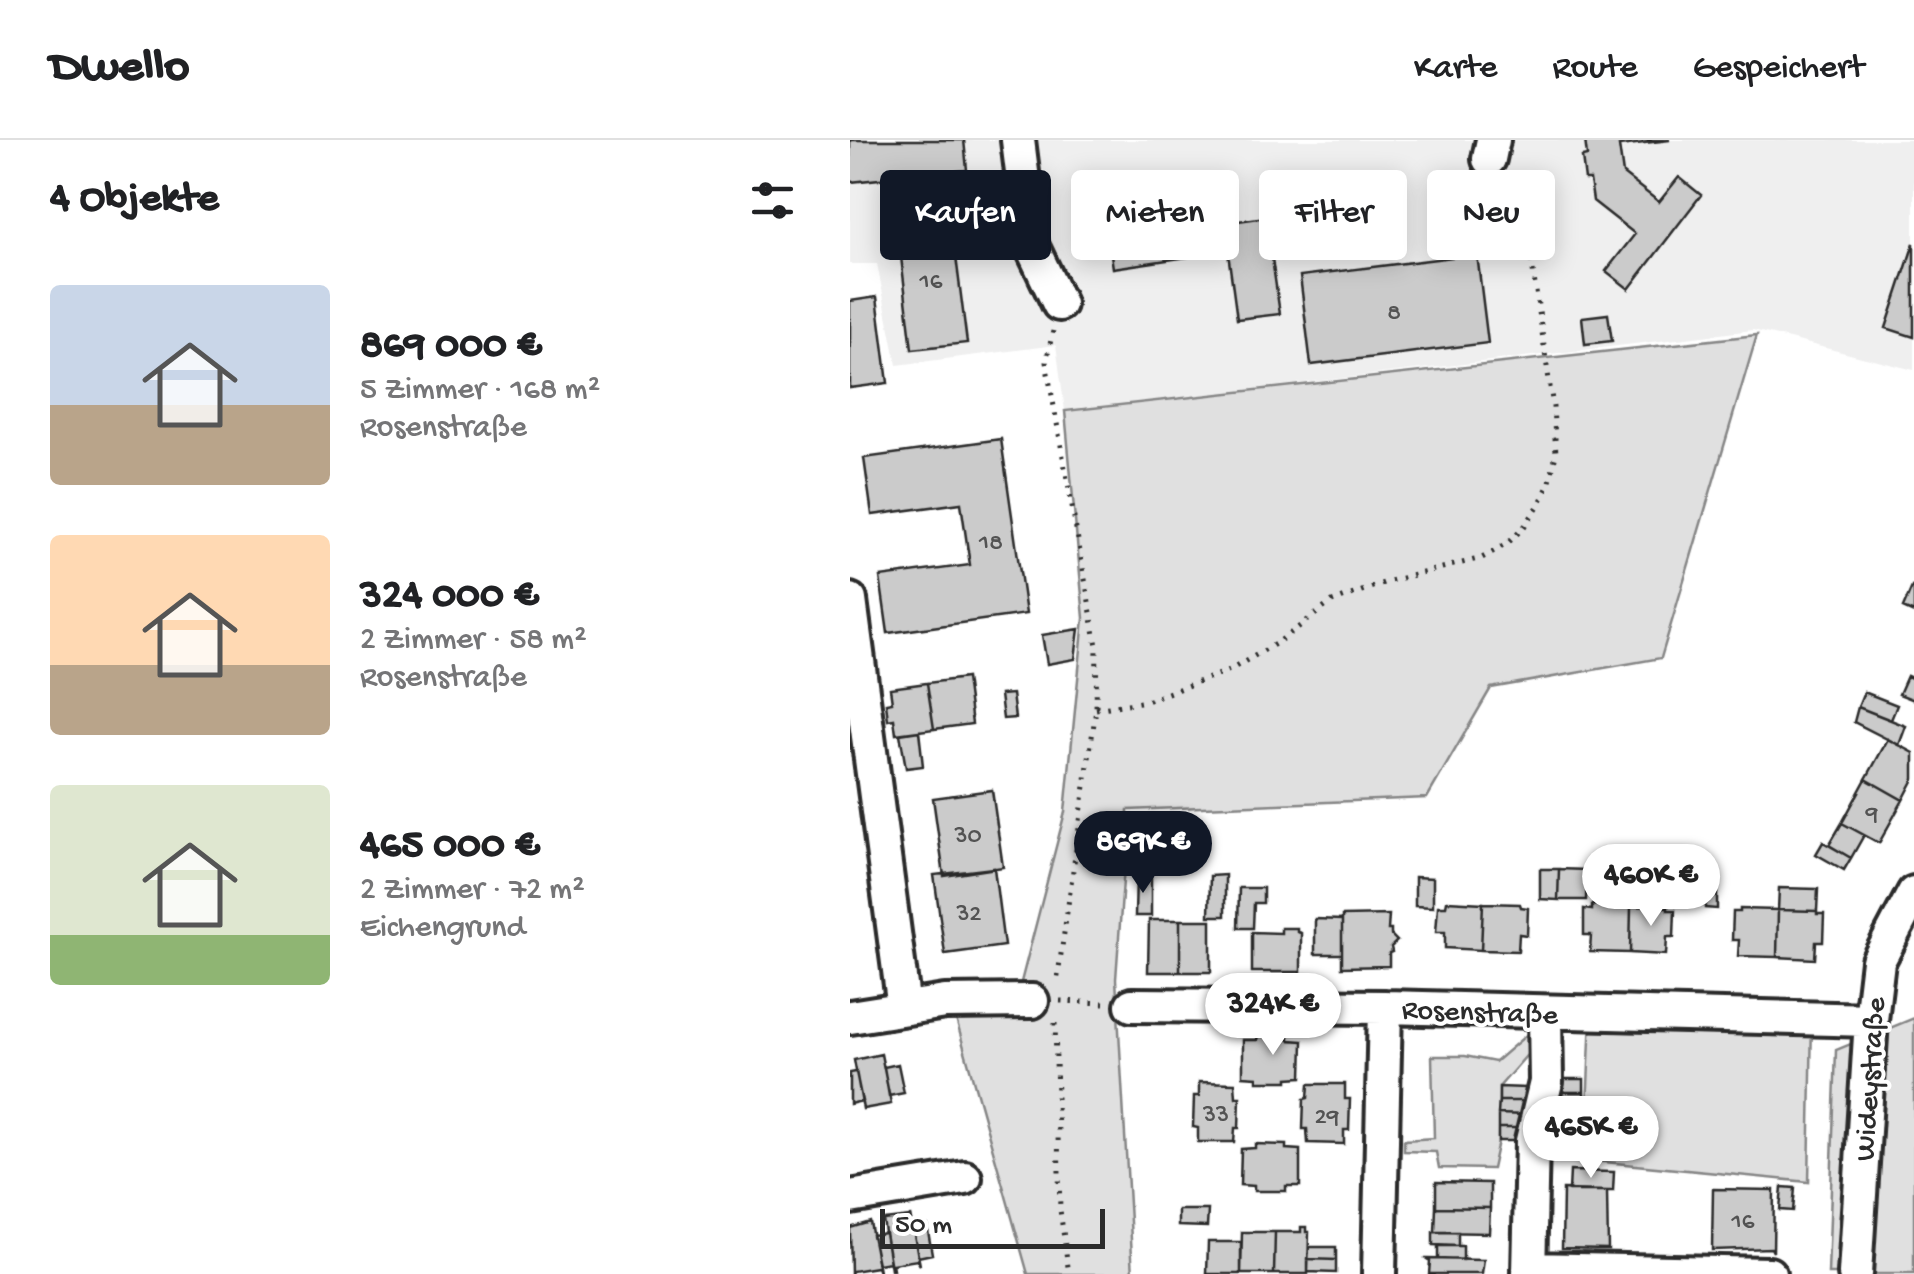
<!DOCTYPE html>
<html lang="de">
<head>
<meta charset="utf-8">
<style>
  body { margin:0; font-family:"Gochi Hand",sans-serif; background:#f2f2f2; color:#202124; height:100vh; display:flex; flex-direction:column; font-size:38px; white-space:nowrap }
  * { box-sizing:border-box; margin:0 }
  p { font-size:32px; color:#757577 }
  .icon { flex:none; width:55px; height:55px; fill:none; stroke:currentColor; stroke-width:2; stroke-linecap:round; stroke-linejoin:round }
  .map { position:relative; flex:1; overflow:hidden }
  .side { display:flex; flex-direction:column; background:#fff; width:850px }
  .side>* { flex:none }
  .hud { position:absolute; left:30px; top:30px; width:882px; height:90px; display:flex; gap:20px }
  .scale { position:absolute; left:30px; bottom:25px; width:225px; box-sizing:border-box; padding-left:10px; border:5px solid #2b2b2b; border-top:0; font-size:28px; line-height:35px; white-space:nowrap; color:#2b2b2b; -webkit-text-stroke:8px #fff; paint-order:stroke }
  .price { position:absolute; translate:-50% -85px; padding:0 22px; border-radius:35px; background:#fff; color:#222; font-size:32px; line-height:65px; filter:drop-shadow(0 2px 5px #0008) }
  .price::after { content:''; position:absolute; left:50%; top:60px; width:30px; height:22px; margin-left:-15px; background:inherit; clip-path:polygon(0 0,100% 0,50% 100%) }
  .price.current { background:#111827; color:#fff }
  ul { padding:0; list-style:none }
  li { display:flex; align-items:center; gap:30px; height:250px; padding:0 50px }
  li span { display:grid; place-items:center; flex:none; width:280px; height:200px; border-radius:10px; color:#555 }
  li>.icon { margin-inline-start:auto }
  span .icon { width:120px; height:120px; fill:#fffc; stroke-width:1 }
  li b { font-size:42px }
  h2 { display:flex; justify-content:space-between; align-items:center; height:120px; padding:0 50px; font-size:42px }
  .tag { padding:0 35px; border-radius:10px; background:#fff; box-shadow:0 5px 25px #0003; font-size:35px; line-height:90px }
  .tag.current { background:#111827; color:#fff }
  header { display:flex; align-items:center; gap:60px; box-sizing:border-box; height:140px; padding:0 50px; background:#fff; border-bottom:2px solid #e0e0e0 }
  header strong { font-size:48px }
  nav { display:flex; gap:55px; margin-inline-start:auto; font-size:35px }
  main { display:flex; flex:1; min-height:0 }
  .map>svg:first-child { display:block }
</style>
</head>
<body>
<header>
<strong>Dwello</strong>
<nav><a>Karte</a><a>Route</a><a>Gespeichert</a></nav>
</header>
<main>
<section class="side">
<h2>4 Objekte<svg class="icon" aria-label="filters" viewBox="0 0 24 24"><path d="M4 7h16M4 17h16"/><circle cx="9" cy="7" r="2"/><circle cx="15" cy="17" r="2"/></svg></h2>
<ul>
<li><span style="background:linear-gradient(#c9d6e8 60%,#b9a48a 0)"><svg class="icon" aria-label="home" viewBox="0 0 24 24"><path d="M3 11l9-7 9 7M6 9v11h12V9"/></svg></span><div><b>869 000 €</b><p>5 Zimmer · 168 m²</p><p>Rosenstraße</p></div></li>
<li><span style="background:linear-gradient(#ffd9b3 65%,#b9a48a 0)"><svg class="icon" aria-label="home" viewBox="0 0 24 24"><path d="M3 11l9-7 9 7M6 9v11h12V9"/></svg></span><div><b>324 000 €</b><p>2 Zimmer · 58 m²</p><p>Rosenstraße</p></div></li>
<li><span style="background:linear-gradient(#dfe7d0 75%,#8fb573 0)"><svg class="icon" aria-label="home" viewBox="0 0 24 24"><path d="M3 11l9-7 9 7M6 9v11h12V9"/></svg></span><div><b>465 000 €</b><p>2 Zimmer · 72 m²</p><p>Eichengrund</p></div></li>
</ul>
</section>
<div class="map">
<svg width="1064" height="1134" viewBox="0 0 1064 1134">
  <rect width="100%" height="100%" fill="#fff"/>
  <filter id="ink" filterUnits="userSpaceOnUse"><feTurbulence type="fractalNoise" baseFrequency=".01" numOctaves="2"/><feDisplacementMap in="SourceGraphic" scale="20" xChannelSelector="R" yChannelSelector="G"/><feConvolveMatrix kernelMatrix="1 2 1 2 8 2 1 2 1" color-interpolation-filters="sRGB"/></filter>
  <g filter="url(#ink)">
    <path fill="#efefef" d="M0,0H1064V230L903,190L215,271L206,205L47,225L27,124H0Z"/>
    <path fill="#e0e0e0" stroke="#868686" stroke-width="2.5" d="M907,195L811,518L641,548L577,658L278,670L266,839L283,1134H178L98,851L170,846L215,672L234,478L215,271Z
      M741,874L962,879L959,1042L735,1020Z
      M1064,878V1134H978L986,910Z
      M689,884V901L649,947L648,1001L642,1029L589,1028L586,1012L554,1011V1000L584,998L582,916H615L645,922Z"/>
    <path fill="#cbcbcb" stroke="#2b2b2b" stroke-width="2.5" d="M0,0H114L117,30L0,42Z
      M735,0H820L769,6L773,34L809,62L829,37L851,55L779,149L756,131L785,94L743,61L740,40H735L732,17L737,16Z
      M370,58L378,111L263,128L255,74Z
      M100,69L117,203L62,209L46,75Z
      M416,77L430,174L387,179L374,83Z
      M1064,103V197L1036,188Z
      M627,114L638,203L461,225L450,136Z
      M27,157L38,243L0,248V161Z
      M758,174L762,201L735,204L732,177Z
      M151,299L176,474L38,493L30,437L120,425L111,363L22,375L14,318Z
      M1062,447L1064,448V473L1053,468Z
      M229,489L225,519L197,524L192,495Z
      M1057,536L1064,539V560L1049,554Z
      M116,538L122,584L84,589L77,543Z
      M77,543L84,589L46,594L44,579L38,580L36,563L42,562L40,548Z
      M1014,552L1047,565L1041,580L1008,567Z
      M162,554L165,578L153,579L150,555Z
      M1008,567L1056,586L1049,605L1004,582Z
      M69,591L73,626L56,628L50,594Z
      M1038,599L1064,613V639L1053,660L1016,639Z
      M1016,639L1053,660L1029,703L992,683Z
      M142,650L153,727L94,736L83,658Z
      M992,683L1014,695L1001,718L979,705Z
      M973,702L1001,718L994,730L966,714Z
      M144,728L154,806L95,814L84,735Z
      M690,729H709L708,760L690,759Z
      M709,729L737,730L736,760H708Z
      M286,735H301V776H285Z
      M375,735V776H359L360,736Z
      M837,736H856L855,765L836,764Z
      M565,737L583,738V767L565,766Z
      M855,743H867V769L855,768Z
      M389,748H413V763H404L403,788H388Z
      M929,748L968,749L967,771L928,770Z
      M597,761L633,763L631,810L595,808V792H586L588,766H596Z
      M633,763L670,764L671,767L678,768L677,795L669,794L668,811L631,810Z
      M742,765L781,766L780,813L740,812L741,795H734V769L742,770Z
      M781,766L818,767V770H825L824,797H817L816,815L780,813Z
      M890,769L928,770L927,817L888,816L889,800H882L883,772H890Z
      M928,770L967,771V774H974L973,802H966L965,819L927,817Z
      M539,775L538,790H541V795L547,801L541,807L542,812L539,813V826L492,827V776Z
      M465,779L492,780V814H465Z
      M299,780H330V832H298Z
      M330,780H361V832H330Z
      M431,788H447V792L451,793V832H402V792L431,793Z
      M408,895H439V900L453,901L452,937L438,938V941H407V937L393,936V900H407Z
      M31,914L41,964L13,969L4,920Z
      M48,924L54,953L39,956L34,927Z
      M6,932L12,961L0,964V933Z
      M708,939H734V952H708Z
      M349,942L385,943L386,957H390L389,988H385L384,1002H348V988L343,987L344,956H349Z
      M459,944H495V959H500L499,990H494V1004L458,1003L457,989H453L454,959L458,958Z
      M649,947L676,948V961H649Z
      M708,952H734V965L708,964Z
      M649,961H676V975L648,974Z
      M708,964L734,965V977H707Z
      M648,974L676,975L675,988H648Z
      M707,977H733V990L707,989Z
      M648,988H675V1001H648Z
      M707,989L733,990V1003L707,1002Z
      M405,1004L436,1005V1009L450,1010V1046H436V1051H404V1046L390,1045L391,1009L405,1008Z
      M720,1031L764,1032L763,1051H719Z
      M586,1042L640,1043V1068L586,1067Z
      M932,1047L945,1048L943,1071L930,1070Z
      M863,1049L924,1050L923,1112L921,1108L862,1110Z
      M713,1050L757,1051L758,1109L712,1108Z
      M586,1067L640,1068L639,1093L585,1092Z
      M328,1070H358L357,1087L328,1086Z
      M60,1075L70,1125L67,1120L42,1124L43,1130H41L33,1080L60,1077Z
      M20,1082L29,1132L27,1127L2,1131L1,1134L0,1088Z
      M77,1085L82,1114L68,1117L63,1088Z
      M451,1087H456V1092H459L458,1134H424L425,1092H451Z
      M392,1092H425L424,1134H391Z
      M583,1092H608V1106L583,1105Z
      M35,1093L40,1122L28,1124L22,1095Z
      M358,1102H391V1134H357Z
      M588,1106H613V1120L588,1119Z
      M459,1107H486V1120L458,1119Z
      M458,1119L486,1120V1133L458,1132Z
      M577,1119L634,1120L632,1134H579L580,1121Z"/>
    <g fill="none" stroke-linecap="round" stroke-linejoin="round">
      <defs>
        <path id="minor" d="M168,0L181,105L209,164
          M639,19L643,0
          M0,460L54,868
          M282,865L535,867L1021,880
          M0,877L95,862L182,861
          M0,1057L115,1038
          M679,1129L919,1134
          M529,1134L535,867
          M679,1134L682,1001L696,942L695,873
          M1005,1134L1021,880L1028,821L1064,753"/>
      </defs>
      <use href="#minor" stroke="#2b2b2b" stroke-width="40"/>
      <path stroke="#2b2b2b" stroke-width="5" stroke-dasharray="2.5 8" stroke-linecap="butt" d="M203,191L196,222L247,506L246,569L207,842
        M246,569L296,561L380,530L427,503L482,462L536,442L632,418L657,404L674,387L689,365L700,342L706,314L703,267L674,70L656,43
        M210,861L254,863
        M205,883L210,1070L219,1134"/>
      <use href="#minor" stroke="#fff" stroke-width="32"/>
    </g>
  </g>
  <g text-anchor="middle" stroke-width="8" stroke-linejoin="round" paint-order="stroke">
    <g font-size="25" fill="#535353">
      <text x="81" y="148">16</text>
      <text x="544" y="179">8</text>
      <text x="141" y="409">18</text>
      <text x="1022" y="680">9</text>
      <text x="118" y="702">30</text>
      <text x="119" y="780">32</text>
      <text x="366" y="981">33</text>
      <text x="477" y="983">29</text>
      <text x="893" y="1088">16</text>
    </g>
    <g font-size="30" fill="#2b2b2b" stroke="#fff">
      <text transform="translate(630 870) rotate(2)" y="10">Rosenstraße</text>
      <text transform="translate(1018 939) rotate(-86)" y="10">Wideystraße</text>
    </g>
  </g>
</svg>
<div class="scale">50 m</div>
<b class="price current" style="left:293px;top:756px">869K €</b>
<b class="price" style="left:801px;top:789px">460K €</b>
<b class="price" style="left:423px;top:918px">324K €</b>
<b class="price" style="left:741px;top:1041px">465K €</b>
<div class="hud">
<a class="tag current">Kaufen</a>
<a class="tag">Mieten</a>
<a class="tag">Filter</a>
<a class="tag">Neu</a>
</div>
</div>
</main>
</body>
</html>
